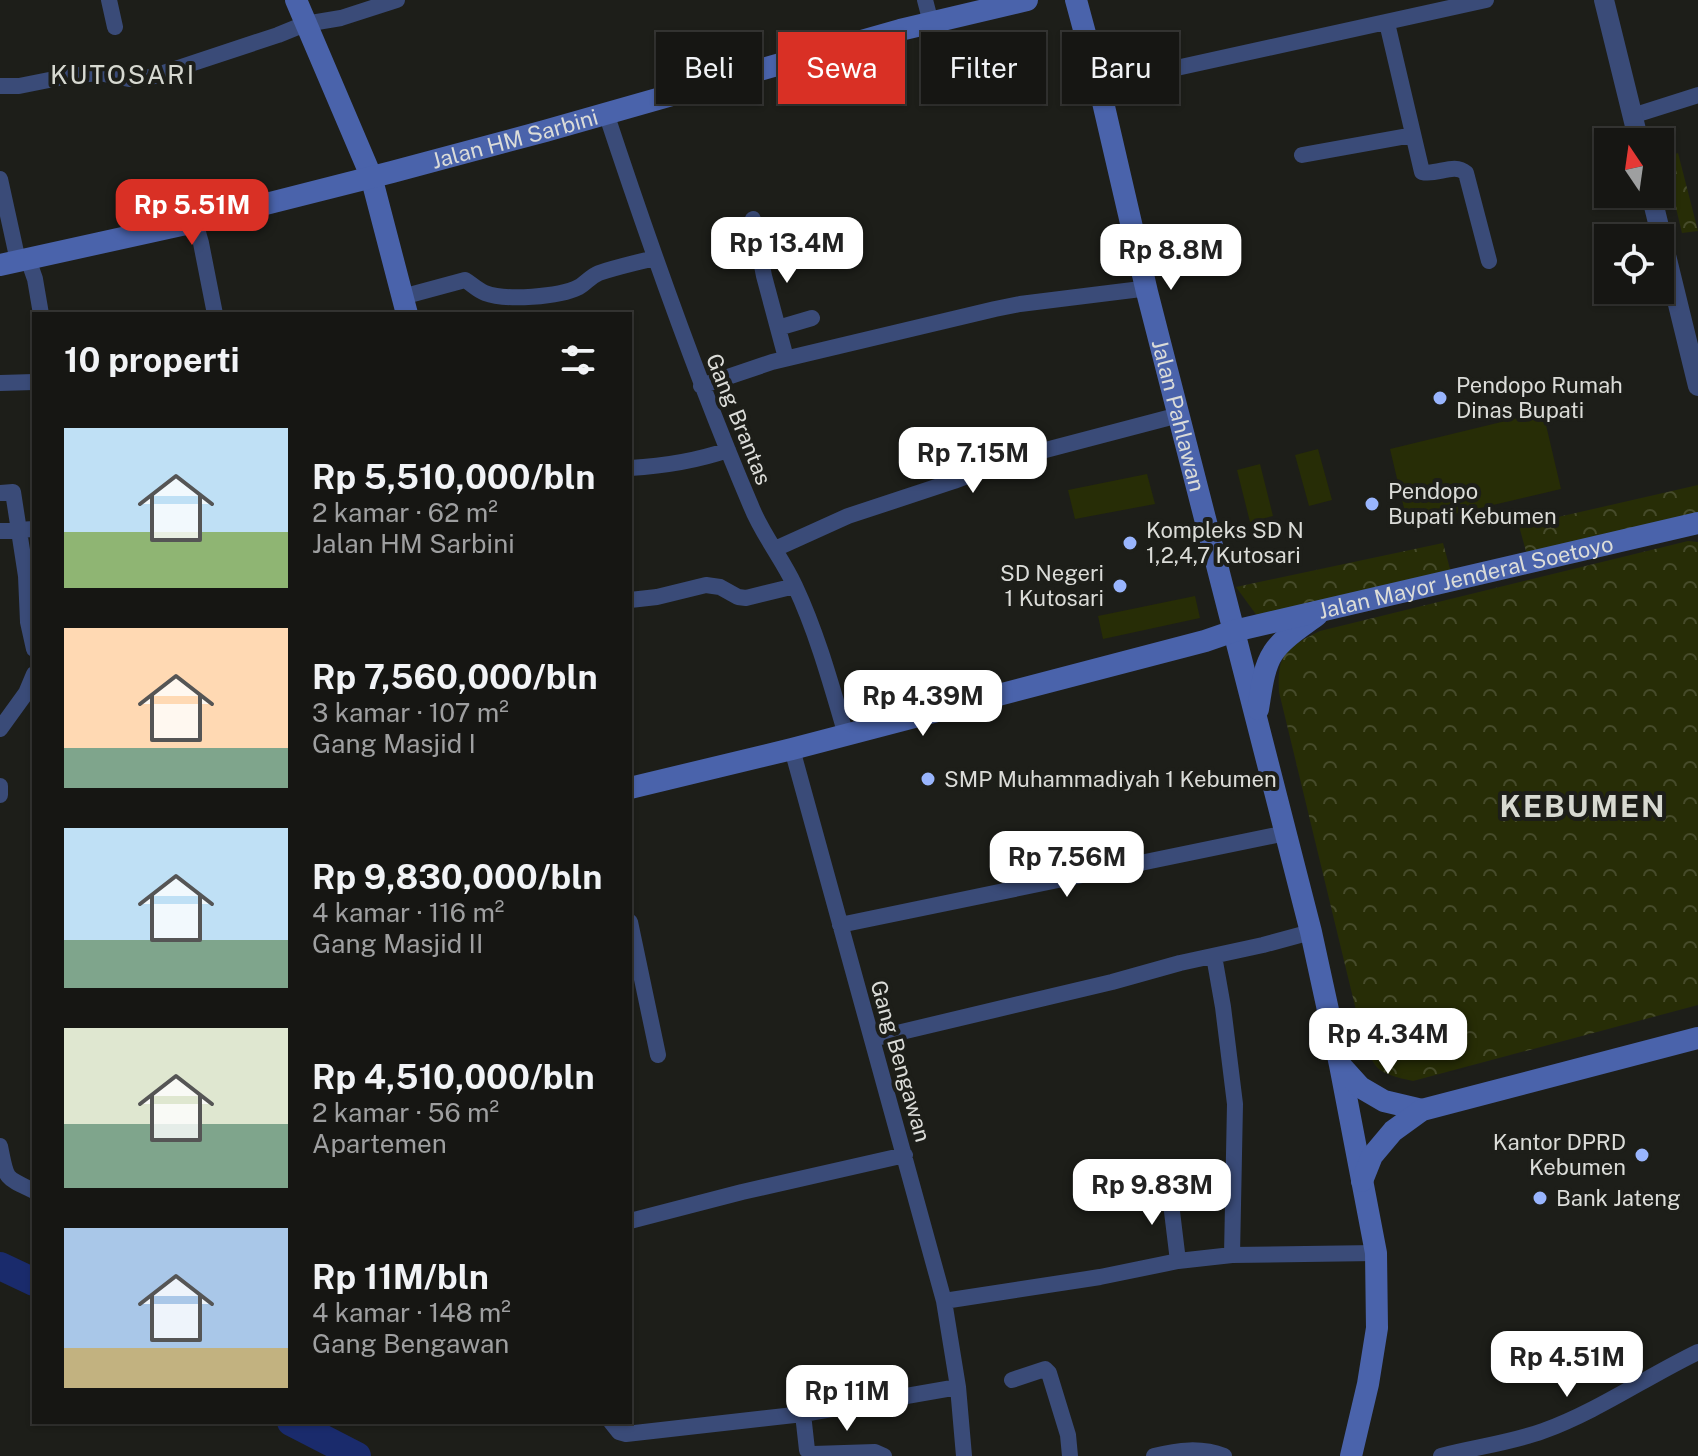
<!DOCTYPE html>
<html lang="id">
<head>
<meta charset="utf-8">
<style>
  body { margin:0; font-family:"Public Sans",sans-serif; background:#232321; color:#f1f3f6; height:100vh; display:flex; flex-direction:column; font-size:30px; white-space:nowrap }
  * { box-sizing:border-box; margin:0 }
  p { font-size:26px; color:#9e9fa0 }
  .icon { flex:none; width:44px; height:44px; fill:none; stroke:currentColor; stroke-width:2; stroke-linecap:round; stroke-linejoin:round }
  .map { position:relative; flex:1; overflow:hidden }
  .drawer { position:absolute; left:32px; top:312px; width:600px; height:1112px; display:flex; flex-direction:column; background:#161613; border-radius:0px; box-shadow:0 2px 6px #0004,0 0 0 2px #353533 }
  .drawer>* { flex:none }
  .banner { position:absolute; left:656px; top:32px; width:760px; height:72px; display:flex; gap:16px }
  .needle { width:52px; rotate:347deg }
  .tools { position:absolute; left:1594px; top:128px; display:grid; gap:16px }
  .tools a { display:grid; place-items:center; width:80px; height:80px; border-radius:0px; background:#161613; box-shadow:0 2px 6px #0004,0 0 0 2px #353533; font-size:40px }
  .price { position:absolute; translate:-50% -68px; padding:0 18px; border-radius:16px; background:#fff; color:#222; font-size:26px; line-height:52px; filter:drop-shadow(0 2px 4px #0008) }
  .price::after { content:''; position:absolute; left:50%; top:48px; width:24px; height:18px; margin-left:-12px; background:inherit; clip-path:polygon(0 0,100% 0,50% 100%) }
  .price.on { background:#d93025; color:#fff }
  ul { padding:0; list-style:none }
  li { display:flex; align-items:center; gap:24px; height:200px; padding:0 32px }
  li span { display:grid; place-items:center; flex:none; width:224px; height:160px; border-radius:0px; color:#555 }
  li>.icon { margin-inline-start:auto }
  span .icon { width:96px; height:96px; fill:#fffc; stroke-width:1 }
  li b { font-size:34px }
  h2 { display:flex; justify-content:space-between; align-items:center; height:96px; padding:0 32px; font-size:34px }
  .chip { padding:0 28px; border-radius:0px; background:#161613; box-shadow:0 2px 6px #0004,0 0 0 2px #353533; font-size:28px; line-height:72px }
  .chip.on { background:#d93025; color:#fff }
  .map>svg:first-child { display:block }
</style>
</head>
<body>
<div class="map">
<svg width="1698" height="1456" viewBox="0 0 1698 1456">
  <defs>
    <pattern id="park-crowns" width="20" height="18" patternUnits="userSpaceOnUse" patternTransform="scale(2)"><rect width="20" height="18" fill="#272d06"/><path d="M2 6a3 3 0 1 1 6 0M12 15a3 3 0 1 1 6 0" fill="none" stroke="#464b2a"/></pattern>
  </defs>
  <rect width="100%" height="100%" fill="#1d1e19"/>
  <path fill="#272d06" d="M1543,412L1561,489L1408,525L1390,449Z
    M1318,449L1332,500L1309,506L1295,455Z
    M1260,464L1273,516L1250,522L1237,470Z
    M1147,474L1155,504L1075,519L1068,490Z
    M1195,596L1200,618L1103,639L1098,616Z"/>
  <path fill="url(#park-crowns)" d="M1678,153L1698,231L1682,233L1664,158Z
    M1698,485V516L1529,562L1519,526Z
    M1688,541L1698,542V1005L1413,1081C1376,1073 1374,1070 1362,1035L1279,692C1277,652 1286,648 1320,631Z
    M1443,543L1453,580L1263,624L1236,587Z"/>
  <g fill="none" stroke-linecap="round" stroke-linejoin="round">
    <path stroke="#1a2b6c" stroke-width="28" d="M0,1266L34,1282
      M291,1422L357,1456"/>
    <path stroke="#3a4b78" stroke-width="16" d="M109,0L115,27
      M925,0L931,23
      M1387,23L1422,172C1437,176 1454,162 1466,173L1489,261
      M1099,85L1486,0
      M0,86H19L69,76L99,73L129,79L151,77L278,35L305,24L341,18L397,0
      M606,113C650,246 696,377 751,506C762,534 782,558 795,586C817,633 831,684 846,735
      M1632,116L1698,95
      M1302,155L1413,135
      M0,179L18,261
      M753,219L764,276L786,358
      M195,222L201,243L215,314
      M28,259L35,279L41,314
      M402,297L465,280C472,284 477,290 485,293C506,301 559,297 579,287C586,283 591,276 599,273C617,267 636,263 654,258
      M778,328L812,318
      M0,383L34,382
      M701,386L772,362L995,309L1020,304L1141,289L1147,292
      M630,468C664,466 696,461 728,450
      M0,493L13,492L26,576L28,622L34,649
      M0,531L34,529
      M775,549L848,516L954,481L1015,458L1179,415
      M630,600L657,597L706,585L720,587L738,597L746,598L795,586
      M0,729L26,693L34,674
      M0,786V795
      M630,922L658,1055
      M840,925L1286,833
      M1214,956L1223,1007L1235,1104L1232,1255
      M872,1039L1112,982L1180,963L1263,945L1311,932
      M0,1146C7,1180 3,1176 34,1191
      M1169,1187L1178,1261
      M630,1221L742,1192L905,1155
      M944,1301L1100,1277L1178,1261L1232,1255L1376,1253
      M1012,1380L1045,1369L1049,1373L1068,1435L1070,1456
      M958,1387L964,1456
      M803,1414L807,1450L813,1454L875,1452L884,1456
      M611,1422L619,1432L626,1434L803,1414L958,1387L944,1301L792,749
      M1154,1456C1178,1450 1201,1447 1224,1456
      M1441,1456C1475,1447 1510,1443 1543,1431C1598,1411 1646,1377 1698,1352"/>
    <path stroke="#3a4b78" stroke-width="20" d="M1604,0L1639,142
      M1651,194L1698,386"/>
    <g stroke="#4a63ab" stroke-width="22">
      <path d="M296,0L371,176L407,314"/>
      <path id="s1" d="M1076,0L1099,85L1147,292L1311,932L1340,1065L1376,1253L1377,1328L1368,1384L1351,1456"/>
      <path id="s2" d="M0,265L195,222L392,172L545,131L900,30L1027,0"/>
      <path d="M1258,709C1261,692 1263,668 1273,653C1282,638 1304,625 1317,615"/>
      <path id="s3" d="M630,788L792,749L1205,641L1234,631L1698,523"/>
      <path d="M1341,1066L1360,1087L1384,1101L1422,1110"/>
      <path d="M1362,1181L1372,1156L1393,1131L1422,1110L1698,1038"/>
    </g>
  </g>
  <g fill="#99b5fd" stroke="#1d1e19" stroke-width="3">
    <circle cx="1440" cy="398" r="8"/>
    <circle cx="1372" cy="504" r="8"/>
    <circle cx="1130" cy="543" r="8"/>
    <circle cx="1120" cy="586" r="8"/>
    <circle cx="928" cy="779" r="8"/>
    <circle cx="1642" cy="1155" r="8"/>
    <circle cx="1540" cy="1198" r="8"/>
  </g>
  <g text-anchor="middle" stroke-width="8" stroke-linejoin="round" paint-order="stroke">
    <g font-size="22" fill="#dbdcd8" stroke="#1d1e19">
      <text dy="8" stroke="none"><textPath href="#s2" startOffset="530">Jalan HM Sarbini</textPath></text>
      <text dy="8" stroke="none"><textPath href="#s1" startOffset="428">Jalan Pahlawan</textPath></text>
      <text transform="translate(739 419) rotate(68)" y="8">Gang Brantas</text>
      <text dy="8" stroke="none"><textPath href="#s3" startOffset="862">Jalan Mayor Jenderal Soetoyo</textPath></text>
      <text transform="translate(901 1061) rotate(74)" y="8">Gang Bengawan</text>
    </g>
    <g font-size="22" fill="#dbdcd8" stroke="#1d1e19" text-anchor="start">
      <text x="1456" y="393">Pendopo Rumah<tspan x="1456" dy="25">Dinas Bupati</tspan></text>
      <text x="1388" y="499">Pendopo<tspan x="1388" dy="25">Bupati Kebumen</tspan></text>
      <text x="1146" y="538">Kompleks SD N<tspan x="1146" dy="25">1,2,4,7 Kutosari</tspan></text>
      <text x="1104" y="581" text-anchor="end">SD Negeri<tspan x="1104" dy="25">1 Kutosari</tspan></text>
      <text x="944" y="787">SMP Muhammadiyah 1 Kebumen</text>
      <text x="1626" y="1150" text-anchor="end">Kantor DPRD<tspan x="1626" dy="25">Kebumen</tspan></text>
      <text x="1556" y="1206">Bank Jateng</text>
    </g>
    <g font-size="26" letter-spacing="2" fill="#d7d9d1" stroke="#1d1e19">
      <text x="123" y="84">KUTOSARI</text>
    </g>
    <g font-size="30" font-weight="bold" letter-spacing="2" fill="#d7d9d1" stroke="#1d1e19">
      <text x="1583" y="817">KEBUMEN</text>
    </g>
  </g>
</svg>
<div class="tools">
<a><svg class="needle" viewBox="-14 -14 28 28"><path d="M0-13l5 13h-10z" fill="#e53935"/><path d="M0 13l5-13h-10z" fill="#9e9fa0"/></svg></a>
<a><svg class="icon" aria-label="locate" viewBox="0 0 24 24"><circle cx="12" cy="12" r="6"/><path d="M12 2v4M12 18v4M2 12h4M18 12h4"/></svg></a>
</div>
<b class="price on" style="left:192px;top:247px">Rp 5.51M</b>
<b class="price" style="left:787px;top:285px">Rp 13.4M</b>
<b class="price" style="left:1171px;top:292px">Rp 8.8M</b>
<b class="price" style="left:973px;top:495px">Rp 7.15M</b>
<b class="price" style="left:923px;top:738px">Rp 4.39M</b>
<b class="price" style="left:1067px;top:899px">Rp 7.56M</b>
<b class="price" style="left:1388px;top:1076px">Rp 4.34M</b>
<b class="price" style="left:1152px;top:1227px">Rp 9.83M</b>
<b class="price" style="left:1567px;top:1399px">Rp 4.51M</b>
<b class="price" style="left:847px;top:1433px">Rp 11M</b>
<div class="banner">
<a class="chip">Beli</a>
<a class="chip on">Sewa</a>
<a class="chip">Filter</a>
<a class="chip">Baru</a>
</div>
<section class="drawer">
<h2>10 properti<svg class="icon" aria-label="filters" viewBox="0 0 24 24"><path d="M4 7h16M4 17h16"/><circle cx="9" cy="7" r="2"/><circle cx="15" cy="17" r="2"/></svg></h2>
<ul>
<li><span style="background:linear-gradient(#bfe0f5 65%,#8fb573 0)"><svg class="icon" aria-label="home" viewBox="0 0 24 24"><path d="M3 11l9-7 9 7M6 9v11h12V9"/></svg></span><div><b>Rp 5,510,000/bln</b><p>2 kamar · 62 m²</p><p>Jalan HM Sarbini</p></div></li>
<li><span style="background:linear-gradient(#ffd9b3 75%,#7fa58c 0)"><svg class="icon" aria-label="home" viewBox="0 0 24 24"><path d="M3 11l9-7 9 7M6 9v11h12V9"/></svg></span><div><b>Rp 7,560,000/bln</b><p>3 kamar · 107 m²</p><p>Gang Masjid I</p></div></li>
<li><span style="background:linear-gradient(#bfe0f5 70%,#7fa58c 0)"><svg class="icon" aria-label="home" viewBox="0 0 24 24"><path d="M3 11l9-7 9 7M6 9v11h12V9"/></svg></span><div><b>Rp 9,830,000/bln</b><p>4 kamar · 116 m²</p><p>Gang Masjid II</p></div></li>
<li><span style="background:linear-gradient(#dfe7d0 60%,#7fa58c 0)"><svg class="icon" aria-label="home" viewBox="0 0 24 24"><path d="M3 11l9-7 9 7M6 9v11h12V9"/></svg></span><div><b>Rp 4,510,000/bln</b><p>2 kamar · 56 m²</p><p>Apartemen</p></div></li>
<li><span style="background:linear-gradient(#a9c7e8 75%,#c2b280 0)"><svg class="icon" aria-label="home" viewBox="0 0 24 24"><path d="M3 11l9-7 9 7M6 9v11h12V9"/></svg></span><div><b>Rp 11M/bln</b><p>4 kamar · 148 m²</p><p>Gang Bengawan</p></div></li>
</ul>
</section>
</div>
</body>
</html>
